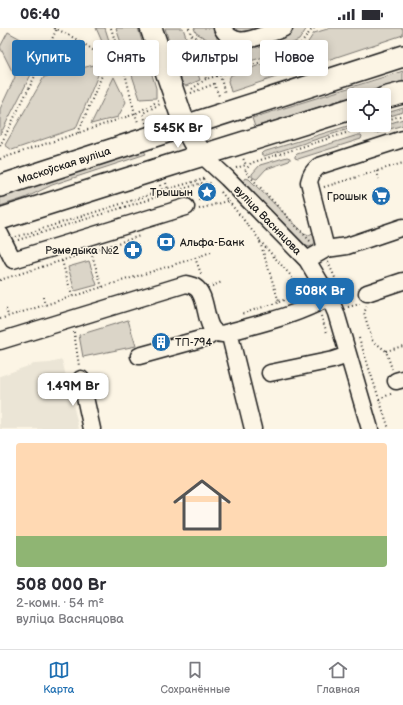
<!DOCTYPE html>
<html lang="ru">
<head>
<meta charset="utf-8">
<style>
  body { margin:0; font-family:"Balsamiq Sans",sans-serif; background:#f7f7f7; color:#2b2b33; height:100vh; display:flex; flex-direction:column; font-size:15px; white-space:nowrap }
  * { box-sizing:border-box; margin:0 }
  p { font-size:13px; color:#7c7c81 }
  .icon { flex:none; width:22px; height:22px; fill:none; stroke:currentColor; stroke-width:2; stroke-linecap:round; stroke-linejoin:round }
  .map { position:relative; height:401px; overflow:hidden }
  .side { display:flex; flex-direction:column; background:#fff; flex:1 }
  .side>* { flex:none }
  .top-card { position:absolute; left:12px; top:12px; width:379px; height:36px; display:flex; gap:8px }
  .tools { position:absolute; left:347px; top:60px; display:grid; gap:8px }
  .tools a { display:grid; place-items:center; width:44px; height:44px; border-radius:4px; background:#fff; box-shadow:0 2px 10px #0003; font-size:20px }
  .price { position:absolute; translate:-50% -34px; padding:0 9px; border-radius:8px; background:#fff; color:#222; font-size:13px; line-height:26px; filter:drop-shadow(0 1px 2px #0008) }
  .price::after { content:''; position:absolute; left:50%; top:24px; width:12px; height:9px; margin-left:-6px; background:inherit; clip-path:polygon(0 0,100% 0,50% 100%) }
  .price.current { background:#1f6fb2; color:#fff }
  ul { padding:0; list-style:none }
  li { display:grid; align-content:center; gap:8px; height:212px; padding:0 16px }
  li span { display:grid; place-items:center; height:124px; border-radius:4px; color:#555 }
  li>.icon { margin-inline-start:auto }
  span .icon { width:72px; height:72px; fill:#fffc; stroke-width:1 }
  li b { font-size:17px }
  .tag { padding:0 14px; border-radius:4px; background:#fff; box-shadow:0 2px 10px #0003; font-size:14px; line-height:36px }
  .tag.current { background:#1f6fb2; color:#fff }
  .status { display:flex; justify-content:space-between; align-items:center; height:28px; padding:0 20px; background:#fff; direction:ltr }
  .status svg { height:11px; fill:currentColor }
  .dock { display:flex; justify-content:space-around; align-items:center; height:56px; border-top:1px solid #e1e1e2; background:#fff; font-size:11px; color:#7c7c81 }
  .dock a { display:grid; justify-items:center; gap:2px }
  .dock .current { color:#1f6fb2 }
  .map>svg:first-child { display:block }
</style>
</head>
<body>
<div class="status"><b>06:40</b><svg viewBox="0 0 49 12"><path d="M0 12V9h3v3zM5 12V6h3v6zM10 12V3h3v9zM15 12V0h3v12zM26 1h20v11H26zM47 4h2v5h-2z"/></svg></div>
<div class="map">
<svg width="403" height="401" viewBox="0 0 403 401">
  <rect width="100%" height="100%" fill="#fcf5e5"/>
  <filter id="ink" filterUnits="userSpaceOnUse"><feTurbulence type="fractalNoise" baseFrequency=".025" numOctaves="2"/><feDisplacementMap in="SourceGraphic" scale="8" xChannelSelector="R" yChannelSelector="G"/><feConvolveMatrix kernelMatrix="1 2 1 2 8 2 1 2 1" color-interpolation-filters="sRGB"/></filter>
  <g filter="url(#ink)">
    <path fill="#ebe5d6" d="M62,332L79,401H0V348L34,336L50,335Z"/>
    <path fill="#dbd5c8" stroke="#7c7872" d="M96,0H105L111,19L104,18Z
      M116,0H138L156,60V70L140,71Z
      M165,0H183L200,52L186,58L181,55Z
      M194,0H214L218,14L232,20L260,13L267,28L247,34L196,5Z
      M230,0H269L241,7Z
      M294,0H307L299,12L271,25L267,12L292,4Z
      M331,0H403V7L231,64L228,53L231,47L303,22L314,5Z
      M8,4L28,15L37,35L0,107V81L15,49L0,19Z
      M198,13L241,37L218,44H211L206,38Z
      M94,37L98,47L76,100L12,122L5,117L44,49Z
      M403,43V53L357,67H354V68L255,99L252,90Z
      M114,49L126,74L118,89L91,96Z
      M403,80V84L384,90V86Z
      M403,91V97L377,105H374L373,104V102L376,100Z
      M354,96V97H361L264,128L261,126L263,124Z
      M358,107H361L362,108L361,111L298,131L295,130V128L297,126Z
      M144,123L146,126L52,157L25,170L0,178V169Z
      M287,129L290,130V132L289,133L266,141L257,151H256L252,149V146L260,137Z
      M245,150L249,151L304,205L309,207L314,204L317,213L310,219L306,218L245,156L243,153Z
      M89,233L97,257L75,263L68,239Z
      M128,292L136,318L83,329L79,307Z"/>
    <g fill="none" stroke-linecap="round" stroke-linejoin="round">
      <defs>
        <path id="minor" d="M222,0C233,18 247,13 264,7C270,5 278,3 284,0
          M202,127L227,150L307,232L329,269L336,285L370,401
          M0,206L13,232L186,179
          M326,221L347,218L403,199
          M307,232L326,221L309,154C311,146 313,143 319,138L403,111
          M367,265L403,253
          M229,304L253,401
          M0,313L186,256C189,257 192,257 195,259C210,268 202,306 222,306C258,296 296,288 329,269
          M139,328L208,309L215,304
          M270,345L333,332L348,327
          M81,351L92,401
          M396,353L403,351"/>
        <path id="major" d="M151,0L185,98L193,113L202,127
          M384,70L403,65
          M0,158L185,98L403,28
          M0,191L155,142L354,80"/>
      </defs>
      <use href="#minor" stroke="#1c1c1c" stroke-width="19"/>
      <use href="#major" stroke="#1c1c1c" stroke-width="24"/>
      <path stroke="#1c1c1c" stroke-width="2" stroke-dasharray="1 3" stroke-linecap="butt" d="M54,0C80,11 101,28 124,44
        M111,0L125,45L135,86L138,94
        M189,0L206,51L220,47L271,31L298,20L312,1L315,0
        M192,7L247,38
        M267,20L271,31
        M220,47L225,66
        M192,61L206,51
        M191,65L214,56L220,70
        M384,93L403,87
        M146,95L143,85L160,76
        M78,105L108,33L116,18
        M0,118L40,38L57,0
        M0,131L135,86L158,73
        M236,140L246,137L243,130
        M377,143L379,151
        M166,155L168,161
        M160,157L164,167
        M324,159L403,135
        M221,164L259,211L279,274L241,286
        M199,173L202,155
        M199,181L227,173
        M16,209L168,161L207,150
        M18,212L202,155H213
        M260,213L307,266
        M310,213L245,143L251,135L371,97
        M91,224L102,259
        M195,230L211,224
        M62,233L72,268
        M328,234L336,252
        M0,252L140,208
        M212,258L222,254
        M43,269L45,277
        M279,274L304,263
        M367,278L364,285L372,312L386,323L392,341
        M348,279L360,276
        M6,281L8,287
        M321,288L327,305
        M0,291L195,230L202,248
        M74,304L79,338
        M359,310L389,401
        M386,323L403,318
        M379,371L393,365"/>
      <use href="#minor" stroke="#fcf5e5" stroke-width="16"/>
      <use href="#major" stroke="#fcf5e5" stroke-width="21"/>
    </g>
  </g>
  <defs>
    <symbol id="sight-disc" viewBox="-11 -11 22 22"><circle r="9.5" fill="#1f6fb2" stroke="#fcf5e5"/><path d="M0-6L1.8-2.2L6-1.7L2.9 1.2L3.7 5.4L0 3.3L-3.7 5.4L-2.9 1.2L-6-1.7L-1.8-2.2Z" fill="#fff"/></symbol>
    <symbol id="supermarket-disc" viewBox="-11 -11 22 22"><circle r="9.5" fill="#1f6fb2" stroke="#fcf5e5"/><path d="M-6-5.5h2.5l.6 2H6L4.5 2H-2.5L-4.4-4H-6ZM-1.5 3.2a1.3 1.3 0 1 0 .1 0ZM3 3.2a1.3 1.3 0 1 0 .1 0Z" fill="#fff"/></symbol>
    <symbol id="bank-disc" viewBox="-11 -11 22 22"><circle r="9.5" fill="#1f6fb2" stroke="#fcf5e5"/><path d="M-6-4H6V4H-6ZM0-2.3a2.3 2.3 0 1 0 0 4.6a2.3 2.3 0 1 0 0-4.6Z" fill="#fff"/></symbol>
    <symbol id="pharmacy-disc" viewBox="-11 -11 22 22"><circle r="9.5" fill="#1f6fb2" stroke="#fcf5e5"/><path d="M-2-6h4v4h4v4h-4v4h-4v-4h-4v-4h4Z" fill="#fff"/></symbol>
    <symbol id="building-disc" viewBox="-11 -11 22 22"><circle r="9.5" fill="#1f6fb2" stroke="#fcf5e5"/><path d="M-4-6H4V6H1V3H-1V6H-4ZM-2.5-4.3h1.7v1.8h-1.7ZM.8-4.3h1.7v1.8H.8ZM-2.5-1h1.7V.8h-1.7ZM.8-1h1.7V.8H.8Z" fill="#fff"/></symbol>
  </defs>
  <g fill-rule="evenodd">
    <use href="#sight-disc" x="196" y="153" width="22" height="22"/>
    <use href="#supermarket-disc" x="370" y="157" width="22" height="22"/>
    <use href="#bank-disc" x="155" y="203" width="22" height="22"/>
    <use href="#pharmacy-disc" x="122" y="211" width="22" height="22"/>
    <use href="#building-disc" x="150" y="303" width="22" height="22"/>
  </g>
  <g text-anchor="middle" stroke-width="3" stroke-linejoin="round" paint-order="stroke">
    <g font-size="11" fill="#1c1c1c" stroke="#fcf5e5">
      <text transform="translate(64 137) rotate(-18)" y="4">Маскоўская вуліца</text>
      <text transform="translate(268 192) rotate(46)" y="4">вуліца Васняцова</text>
    </g>
    <g font-size="11" fill="#1c1c1c" stroke="#fcf5e5" text-anchor="end">
      <text x="193" y="168">Трышын</text>
      <text x="367" y="172">Грошык</text>
      <text x="180" y="218" text-anchor="start">Альфа-Банк</text>
      <text x="119" y="226">Рэмедыка №2</text>
      <text x="175" y="318" text-anchor="start">ТП-794</text>
    </g>
  </g>
</svg>
<div class="tools">
<a><svg class="icon" aria-label="locate" viewBox="0 0 24 24"><circle cx="12" cy="12" r="6"/><path d="M12 2v4M12 18v4M2 12h4M18 12h4"/></svg></a>
</div>
<b class="price" style="left:178px;top:121px">545K Br</b>
<b class="price current" style="left:320px;top:284px">508K Br</b>
<b class="price" style="left:73px;top:379px">1.49M Br</b>
<div class="top-card">
<a class="tag current">Купить</a>
<a class="tag">Снять</a>
<a class="tag">Фильтры</a>
<a class="tag">Новое</a>
</div>
</div>
<section class="side">
<ul>
<li><span style="background:linear-gradient(#ffd9b3 75%,#8fb573 0)"><svg class="icon" aria-label="home" viewBox="0 0 24 24"><path d="M3 11l9-7 9 7M6 9v11h12V9"/></svg></span><div><b>508 000 Br</b><p>2-комн. · 54 m²</p><p>вуліца Васняцова</p></div></li>
</ul>
</section>
<nav class="dock">
<a class="current"><svg class="icon" aria-label="map" viewBox="0 0 24 24"><path d="M3 6l6-2 6 2 6-2v14l-6 2-6-2-6 2zM9 4v14M15 6v14"/></svg>Карта</a>
<a><svg class="icon" aria-label="saved" viewBox="0 0 24 24"><path d="M7 4h10v16l-5-4-5 4z"/></svg>Сохранённые</a>
<a><svg class="icon" aria-label="home" viewBox="0 0 24 24"><path d="M3 11l9-7 9 7M6 9v11h12V9"/></svg>Главная</a>
</nav>
</body>
</html>
